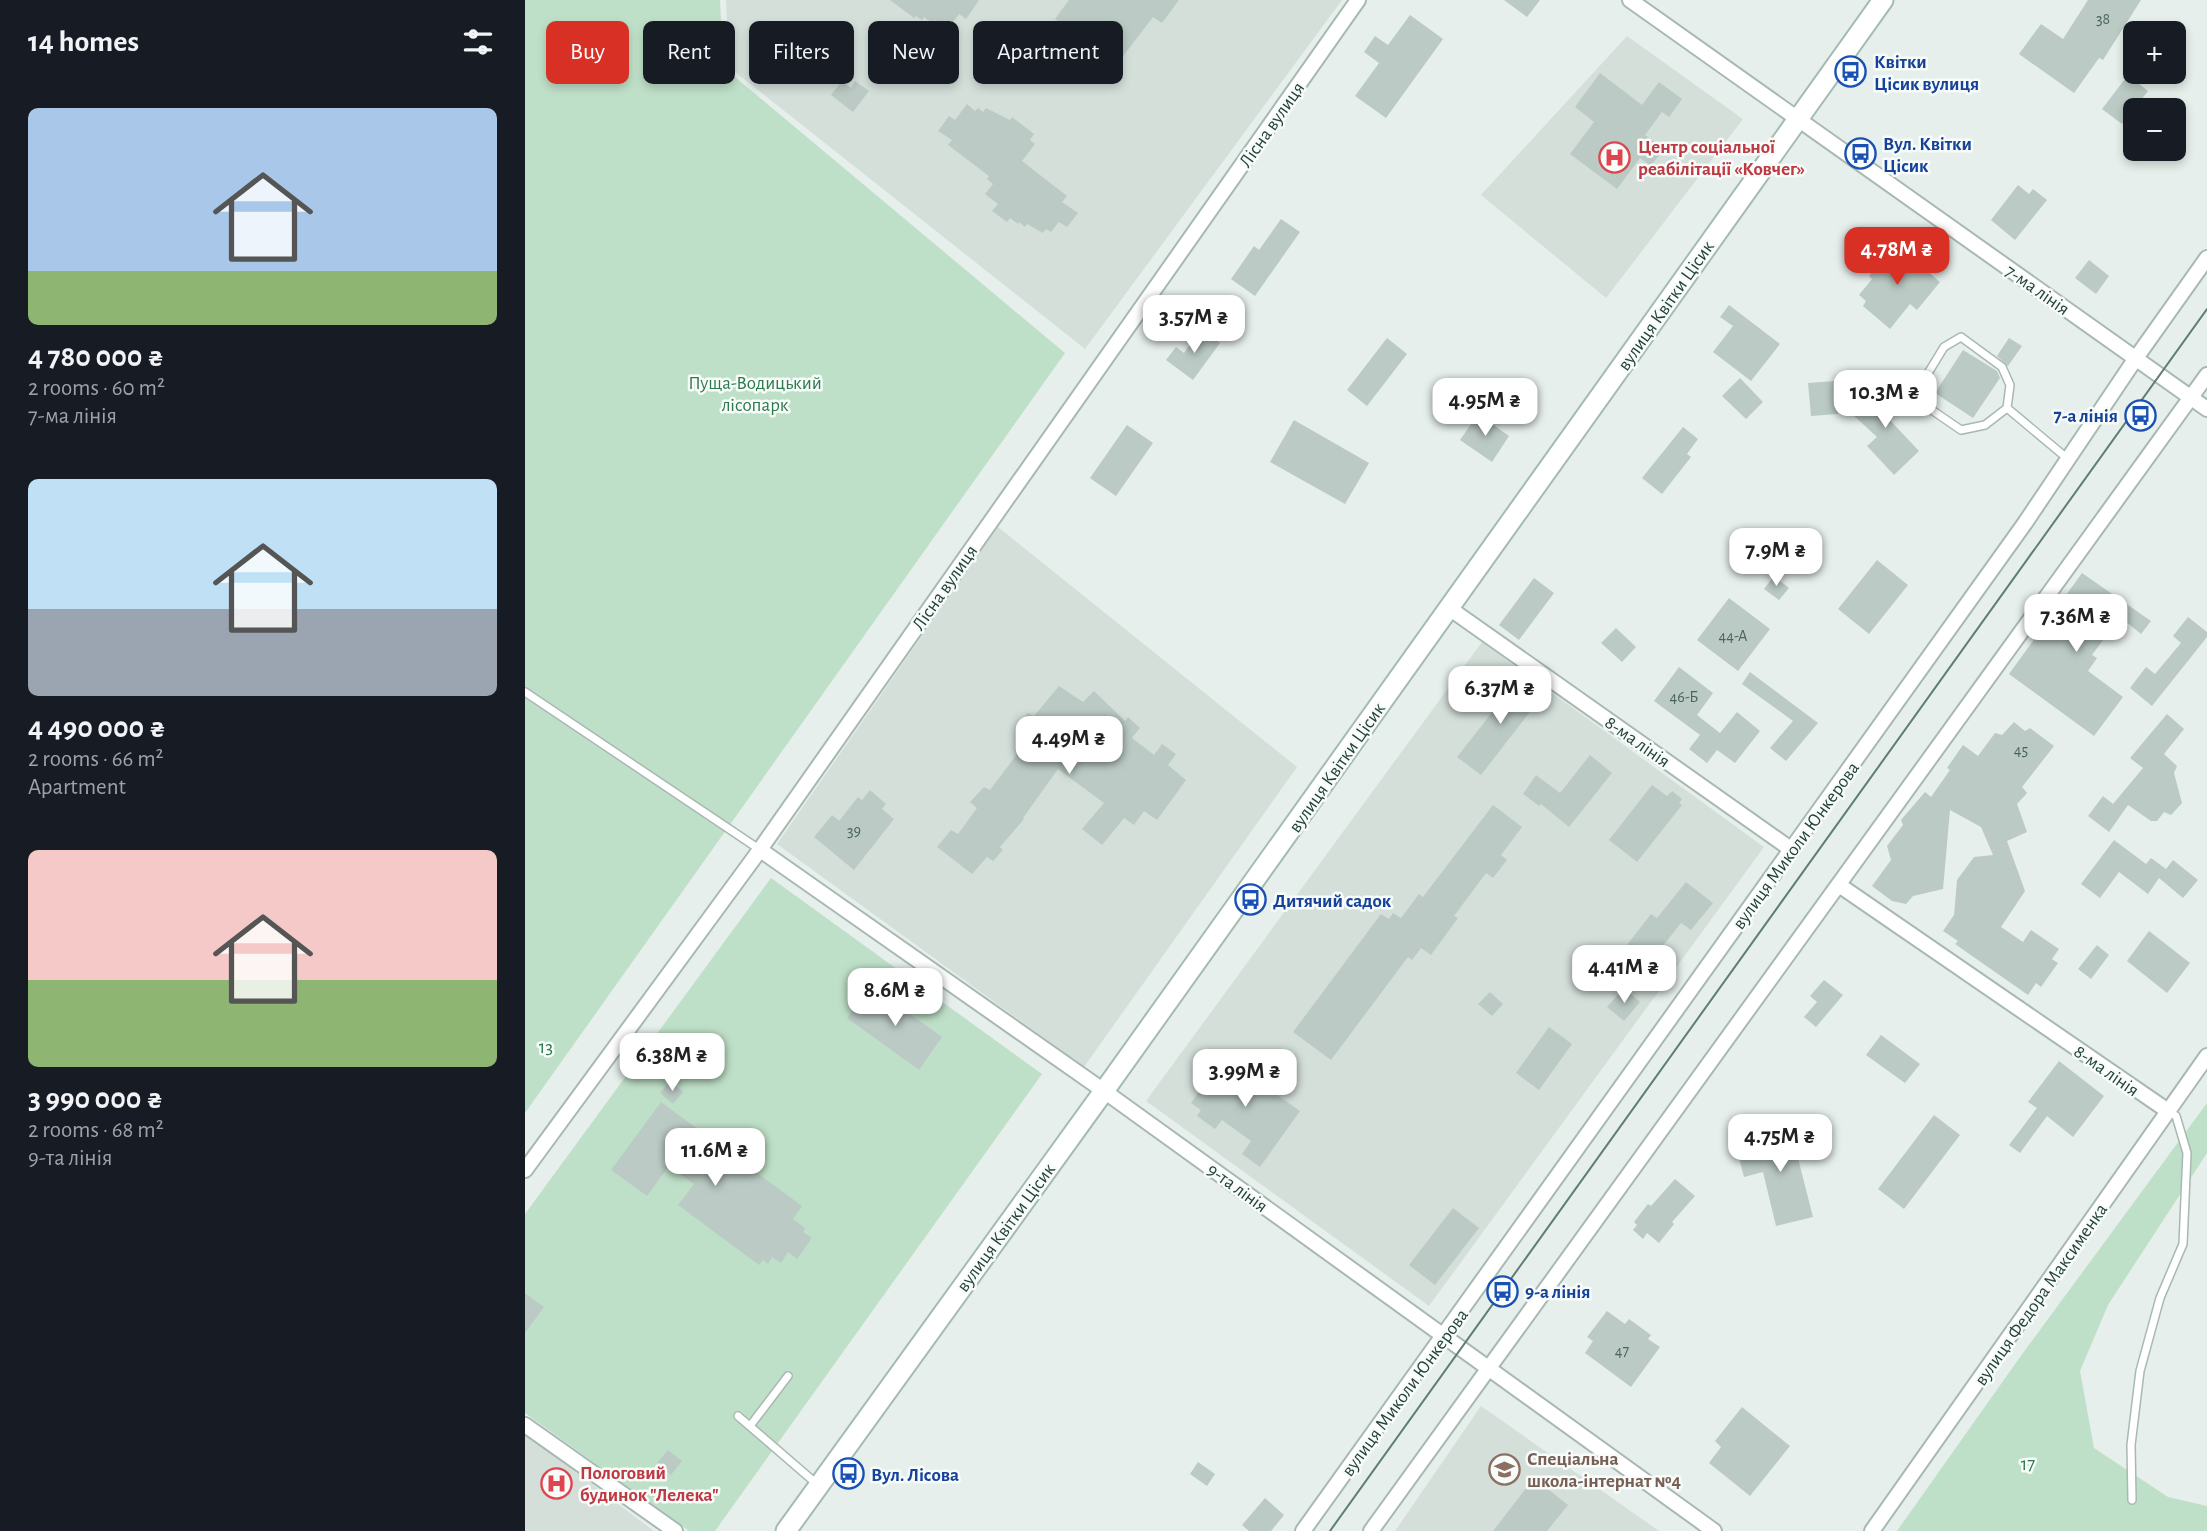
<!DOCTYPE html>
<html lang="en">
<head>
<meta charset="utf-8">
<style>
  body { margin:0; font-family:"Alegreya Sans",sans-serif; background:#20242c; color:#f1f3f6; height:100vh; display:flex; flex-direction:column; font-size:26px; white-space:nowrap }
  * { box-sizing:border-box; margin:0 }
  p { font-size:23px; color:#9ea1a6 }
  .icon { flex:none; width:38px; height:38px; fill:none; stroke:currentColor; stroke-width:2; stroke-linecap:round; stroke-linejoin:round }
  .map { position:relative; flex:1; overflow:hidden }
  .panel { display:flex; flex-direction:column; background:#171b24; width:525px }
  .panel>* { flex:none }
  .top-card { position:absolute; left:21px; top:21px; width:665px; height:63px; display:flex; gap:14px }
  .fabs { position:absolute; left:1598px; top:21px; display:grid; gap:14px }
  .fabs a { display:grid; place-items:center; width:63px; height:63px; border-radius:10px; background:#171b24; box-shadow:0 4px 10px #0003; font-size:35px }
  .price { position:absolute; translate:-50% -60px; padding:0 16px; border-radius:14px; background:#fff; color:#222; font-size:23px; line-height:46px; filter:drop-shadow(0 2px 4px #0008) }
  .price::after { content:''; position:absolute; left:50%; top:42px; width:21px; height:16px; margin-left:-10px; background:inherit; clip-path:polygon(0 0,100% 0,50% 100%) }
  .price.selected { background:#d93025; color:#fff }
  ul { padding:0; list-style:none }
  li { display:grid; align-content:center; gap:14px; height:371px; padding:0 28px }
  li span { display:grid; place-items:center; height:217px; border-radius:10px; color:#555 }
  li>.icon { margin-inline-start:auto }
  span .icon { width:126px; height:126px; fill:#fffc; stroke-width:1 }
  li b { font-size:30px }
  h2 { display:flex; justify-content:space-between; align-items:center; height:84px; padding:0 28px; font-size:30px }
  .tag { padding:0 24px; border-radius:10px; background:#171b24; box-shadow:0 4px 10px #0003; font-size:24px; line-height:63px }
  .tag.selected { background:#d93025; color:#fff }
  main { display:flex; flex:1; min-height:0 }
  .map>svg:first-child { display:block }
</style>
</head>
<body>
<main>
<section class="panel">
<h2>14 homes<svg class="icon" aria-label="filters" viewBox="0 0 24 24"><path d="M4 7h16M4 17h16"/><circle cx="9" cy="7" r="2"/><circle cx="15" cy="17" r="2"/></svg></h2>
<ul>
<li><span style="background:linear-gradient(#a9c7e8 75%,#8fb573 0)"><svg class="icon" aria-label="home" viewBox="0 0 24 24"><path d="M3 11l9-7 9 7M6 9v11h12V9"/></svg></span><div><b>4 780 000 ₴</b><p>2 rooms · 60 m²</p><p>7-ма лінія</p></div></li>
<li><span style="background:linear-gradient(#bfe0f5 60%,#9aa5b1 0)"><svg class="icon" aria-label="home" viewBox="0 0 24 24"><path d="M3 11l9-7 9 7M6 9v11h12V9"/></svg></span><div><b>4 490 000 ₴</b><p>2 rooms · 66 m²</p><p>Apartment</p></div></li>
<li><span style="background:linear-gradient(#f6c9c9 60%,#8fb573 0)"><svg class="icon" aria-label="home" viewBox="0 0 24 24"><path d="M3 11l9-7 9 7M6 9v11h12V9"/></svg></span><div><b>3 990 000 ₴</b><p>2 rooms · 68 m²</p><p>9-та лінія</p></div></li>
</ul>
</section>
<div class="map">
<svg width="1682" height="1531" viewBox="0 0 1682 1531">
  <rect width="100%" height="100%" fill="#e6efeb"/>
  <path fill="#d4dfda" d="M201,0H817L560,349L204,67Z
    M1102,36L1218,119L1081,298L956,195Z
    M473,527L772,767L559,1067L252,844Z
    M957,642L1239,847L904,1306L621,1101Z
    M956,1406L1134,1531H870Z
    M0,1434L129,1531H130H0Z"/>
  <path fill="#bfe0c8" d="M0,0H195L198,67L540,353L0,1113Z
    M246,878L517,1074L190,1531H164L0,1413V1214Z
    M1682,1103V1153L1583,1305L1555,1371L1569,1448L1643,1497L1682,1506V1531H1372L1495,1357Z"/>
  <path fill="#bbcac4" d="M365,0H454L441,19L434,14L426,25L419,20L416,25L410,20L407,23L399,17L397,20L391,16L389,18Z
    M544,0H654L637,23L628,17L592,64L530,19Z
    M979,0H1015L1002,17Z
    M1563,0H1616L1578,60L1574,58L1549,93L1494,54L1516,24L1538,39Z
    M885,15L918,39L861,118L830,96L854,63L839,52L850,36L863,45Z
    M1075,73L1117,105L1134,82L1157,99L1144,117L1137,112L1120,135L1139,149L1126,166L1115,158L1092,189L1045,154L1069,122L1050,107Z
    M1603,75L1623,91L1597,124L1577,109Z
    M317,81L326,88L330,81L344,91L328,112L306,95Z
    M442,104L450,111L453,108L458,112L461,108L485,120L487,117L509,134L505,140L510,144L497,161L542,196L537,202L553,213L542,227L534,222L526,232L521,229L518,233L502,224L500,227L494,222L493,224L485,218L482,222L467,211L473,204L460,194L468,184L462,179L464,176L423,145L427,140L413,131L424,116L430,120Z
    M1493,185L1504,194L1508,189L1522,200L1490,240L1466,220Z
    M756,219L775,232L730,296L706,279L729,246L734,250Z
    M1371,244L1415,282L1392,310L1385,304L1365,329L1338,306L1341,301L1334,295L1347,279L1344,276Z
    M1564,260L1584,276L1571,294L1550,278Z
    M1204,305L1255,344L1226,381L1188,352L1208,326L1195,317Z
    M676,329L695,343L668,380L641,360L651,347L659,353Z
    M862,338L882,354L842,406L822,390Z
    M1484,338L1497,346L1483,366L1472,356Z
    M1438,350L1472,371L1475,378L1448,418L1410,393Z
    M1215,378L1238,402L1221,419L1197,396Z
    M1310,381L1313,414L1286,416L1283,383Z
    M1352,384L1374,403L1362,417L1394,451L1369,475L1342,446L1352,437L1326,413Z
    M953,414L984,436L967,462L935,440Z
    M769,420L844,463L820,504L745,462Z
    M602,425L628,443L591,496L565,478Z
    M1158,427L1173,439L1162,454L1166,457L1137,494L1117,478Z
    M1352,560L1383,585L1344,634L1313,609Z
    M1557,573L1626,621L1616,634L1595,617L1567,655L1572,658L1563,671L1598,697L1569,736L1484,674Z
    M1249,576L1264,588L1254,600L1239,589Z
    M1009,578L1029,593L994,640L974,625Z
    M1204,598L1245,629L1213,671L1172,640Z
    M1663,617L1682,632V637L1627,706L1605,688L1621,667L1630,674L1656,643L1648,636Z
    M1091,628L1111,647L1097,662L1076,643Z
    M1154,667L1188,693L1172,715L1195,733L1212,712L1235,731L1210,763L1192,750L1182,763L1164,749L1175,735L1129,701Z
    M1225,672L1293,723L1261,761L1245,748L1268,721L1217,684Z
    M995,677L1018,695L956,775L932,757Z
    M534,686L558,702L569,691L600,721L603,717L615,728L607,738L629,755L637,744L651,754L643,765L661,780L632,820L619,811L609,825L599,818L577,845L557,829L579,803L533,769L498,818L499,819L475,847L478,850L468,861L462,857L447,874L412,847L426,830L433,834L452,808L445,802L459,787L465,790L505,737L491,727L503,713L509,716Z
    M1642,714L1659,729L1639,754L1652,766L1649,773L1657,803L1646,815L1639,812L1632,821H1626L1603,805L1584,832L1563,816L1578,796L1588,804L1618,768L1605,758Z
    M1489,722L1500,731L1505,728L1529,746L1497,787L1502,793L1492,804L1502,832L1482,841L1500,891L1476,927L1498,942L1506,930L1534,949L1527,959L1533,963L1516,987L1511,983L1503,995L1430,944L1433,941L1418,931L1429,915L1432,880L1449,857L1468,855L1456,827L1425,810L1418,889L1388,896L1381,904L1367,901L1347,886L1366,860L1362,846L1378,825L1376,820L1400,792L1406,797L1425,770L1422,768L1438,745L1453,756L1470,733L1477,735Z
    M1065,755L1087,773L1044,827L1016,804L1014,806L998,794L1011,775L1035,793Z
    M1127,785L1142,796L1147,791L1157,799L1154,803L1157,805L1112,862L1084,840Z
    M345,790L361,804L357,809L369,819L329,870L289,837L307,815L314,821L333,797L337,800Z
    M968,805L997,827L976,855L982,860L968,878L961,873L929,916L933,918L906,955L896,948L887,960L883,957L806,1060L768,1032L856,914L864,919L868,913L876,918L894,894L898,897Z
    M1589,840L1621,864L1626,858L1641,869L1648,860L1673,880L1658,898L1634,878L1623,894L1594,872L1575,898L1556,884Z
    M1161,882L1188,903L1166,930L1156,923L1103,990L1081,972L1126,914L1132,918Z
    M1624,931L1665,963L1642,993L1602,961Z
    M1572,945L1584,955L1566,979L1553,969Z
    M1299,980L1318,995L1291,1027L1279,1017L1292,1002L1285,996Z
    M346,986L417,1037L394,1070L322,1018Z
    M1099,988L1115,1002L1099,1021L1082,1007Z
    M965,992L978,1004L967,1016L953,1004Z
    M1024,1027L1047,1044L1014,1090L991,1073Z
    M1356,1035L1395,1064L1380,1083L1341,1055Z
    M698,1057L775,1111L735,1167L717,1154L726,1141L697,1120L690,1129L672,1116L676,1110L666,1103Z
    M1534,1061L1579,1096L1548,1137L1522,1116L1495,1153L1484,1145L1512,1108L1503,1102Z
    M145,1081L158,1092L148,1104L135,1093Z
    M136,1102L277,1206L268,1219L280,1228L278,1232L287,1238L272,1259L263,1252L256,1263L247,1257L243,1264L238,1260L234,1265L153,1205L169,1184L144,1166L122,1196L86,1170Z
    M1409,1115L1435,1135L1379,1209L1353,1189Z
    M1264,1123L1288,1217L1251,1226L1238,1172L1219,1177L1214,1158L1234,1153L1228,1132Z
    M1150,1179L1170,1196L1147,1222L1149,1224L1134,1243L1122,1233L1118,1239L1108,1230L1112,1225L1109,1222L1123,1204L1126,1206Z
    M928,1208L954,1228L910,1285L884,1265Z
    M0,1293L19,1307L0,1333Z
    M1082,1311L1100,1324L1104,1319L1126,1335L1123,1339L1135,1347L1106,1387L1060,1353L1068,1341L1062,1337Z
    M1217,1407L1265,1446L1225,1496L1184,1463L1196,1447L1190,1441Z
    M143,1450L157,1461L146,1475L132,1463Z
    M673,1462L690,1474L682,1486L665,1474Z
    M1009,1478L1043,1505L1022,1531H968Z
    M740,1498L759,1515L746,1531H724L717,1525Z"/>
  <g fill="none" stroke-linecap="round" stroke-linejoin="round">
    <defs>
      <path id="lane" d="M1482,408L1485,385L1477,367L1436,337L1419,347L1394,388L1401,406L1436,430L1460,425L1482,408L1543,459
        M0,692L234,849
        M213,1416L293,1485
        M225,1426L263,1376
        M1607,1500L1606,1445L1615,1371L1635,1298L1658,1244L1662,1153L1651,1116L1643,1111"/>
      <path id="street" d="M1105,0L1682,409
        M924,608L1267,850
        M234,849L579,1091L1189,1531
        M1314,885L1643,1111
        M0,1170L229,858L833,0
        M0,1425L150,1531
        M778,1531L1500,523L1611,358L1682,258
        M846,1531L1682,375
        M1347,1531L1682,1056"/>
      <path id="secondary" d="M261,1531L579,1091L1358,0"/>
    </defs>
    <use href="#lane" stroke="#a8b8b2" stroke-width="10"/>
    <use href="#street" stroke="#a8b8b2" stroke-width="18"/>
    <use href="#secondary" stroke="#a4bbb3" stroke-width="23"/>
    <use href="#lane" stroke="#fff" stroke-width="7"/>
    <use href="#street" stroke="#fff" stroke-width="14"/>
    <use href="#secondary" stroke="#fff" stroke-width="19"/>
    <path stroke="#5f7d75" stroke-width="2" d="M805,1531L1682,309"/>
  </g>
  <defs>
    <symbol id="bus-ring" viewBox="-11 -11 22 22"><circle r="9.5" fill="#f7fbf9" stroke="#1a4fb4" stroke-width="1.5"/><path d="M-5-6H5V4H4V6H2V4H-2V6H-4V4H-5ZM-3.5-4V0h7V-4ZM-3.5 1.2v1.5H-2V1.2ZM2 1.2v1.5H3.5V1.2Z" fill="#1a4fb4"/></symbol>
    <symbol id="hospital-ring" viewBox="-11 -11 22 22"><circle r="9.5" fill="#f7fbf9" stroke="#e0444e" stroke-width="1.5"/><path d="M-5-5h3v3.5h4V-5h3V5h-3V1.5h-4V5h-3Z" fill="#e0444e"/></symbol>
    <symbol id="school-ring" viewBox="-11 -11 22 22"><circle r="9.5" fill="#f7fbf9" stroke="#8d6e63" stroke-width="1.5"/><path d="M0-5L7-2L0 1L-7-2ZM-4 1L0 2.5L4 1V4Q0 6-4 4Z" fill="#8d6e63"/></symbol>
  </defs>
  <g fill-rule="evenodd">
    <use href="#bus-ring" x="1308" y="54" width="35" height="35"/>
    <use href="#bus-ring" x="1318" y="136" width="35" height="35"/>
    <use href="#hospital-ring" x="1072" y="140" width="35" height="35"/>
    <use href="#bus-ring" x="1598" y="398" width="35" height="35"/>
    <use href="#bus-ring" x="708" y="882" width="35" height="35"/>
    <use href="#bus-ring" x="960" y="1274" width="35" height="35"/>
    <use href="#school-ring" x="962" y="1452" width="35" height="35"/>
    <use href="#bus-ring" x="306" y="1456" width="35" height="35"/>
    <use href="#hospital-ring" x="14" y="1466" width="35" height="35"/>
  </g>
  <g text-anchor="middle" stroke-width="5" stroke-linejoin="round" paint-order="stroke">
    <g font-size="16" fill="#4a645c">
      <text x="1578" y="24">38</text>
      <text x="1208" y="641">44-А</text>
      <text x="1159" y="702">46-Б</text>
      <text x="1496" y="755">45</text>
      <text x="329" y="836">39</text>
      <text x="1097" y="1356">47</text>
    </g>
    <g font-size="19" font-weight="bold" fill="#164399" stroke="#f7fbf9" text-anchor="start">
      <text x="1349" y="68">Квітки<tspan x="1349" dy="22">Цісик вулиця</tspan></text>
      <text x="1358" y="150">Вул. Квітки<tspan x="1358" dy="22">Цісик</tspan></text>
      <text x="1593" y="422" text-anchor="end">7-а лінія</text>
      <text x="748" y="907">Дитячий садок</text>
      <text x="1000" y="1298">9-а лінія</text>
      <text x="346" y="1481">Вул. Лісова</text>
    </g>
    <g font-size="19" fill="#24423a" stroke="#f7fbf9">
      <text transform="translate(746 124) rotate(-55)" y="7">Лісна вулиця</text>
      <text transform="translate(1513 289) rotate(35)" y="7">7-ма лінія</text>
      <text transform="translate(1140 305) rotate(-55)" y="7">вулиця Квітки Цісик</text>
      <text transform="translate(419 587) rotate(-55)" y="7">Лісна вулиця</text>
      <text transform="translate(1113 741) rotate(35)" y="7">8-ма лінія</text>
      <text transform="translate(811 767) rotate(-55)" y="7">вулиця Квітки Цісик</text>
      <text transform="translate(1270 845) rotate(-54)" y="7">вулиця Миколи Юнкерова</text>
      <text transform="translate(1582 1070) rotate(35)" y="7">8-ма лінія</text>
      <text transform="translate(713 1187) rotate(36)" y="7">9-та лінія</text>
      <text transform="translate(480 1227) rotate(-54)" y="7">вулиця Квітки Цісик</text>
      <text transform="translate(1515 1294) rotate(-55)" y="7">вулиця Федора Максименка</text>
      <text transform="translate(879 1392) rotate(-54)" y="7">вулиця Миколи Юнкерова</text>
    </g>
    <g font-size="19" font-weight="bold" fill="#be3a42" stroke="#f7fbf9" text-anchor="start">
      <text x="1113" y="153">Центр соціальної<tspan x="1113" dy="22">реабілітації «Ковчег»</tspan></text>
      <text x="55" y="1479">Пологовий<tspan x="55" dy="22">будинок "Лелека"</tspan></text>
    </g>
    <g font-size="19" fill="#2d7a4b" stroke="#f7fbf9">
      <text x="230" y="389">Пуща-Водицький<tspan x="230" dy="22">лісопарк</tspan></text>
      <text x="21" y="1053">13</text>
      <text x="1503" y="1470">17</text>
    </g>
    <g font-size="19" font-weight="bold" fill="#785e54" stroke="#f7fbf9" text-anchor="start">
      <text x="1002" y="1465">Спеціальна<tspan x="1002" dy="22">школа-інтернат №4</tspan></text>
    </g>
  </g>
</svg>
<div class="fabs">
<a>+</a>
<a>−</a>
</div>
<b class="price selected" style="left:1372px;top:287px">4.78M ₴</b>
<b class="price" style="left:669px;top:355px">3.57M ₴</b>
<b class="price" style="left:1360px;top:430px">10.3M ₴</b>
<b class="price" style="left:960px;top:438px">4.95M ₴</b>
<b class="price" style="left:1251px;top:588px">7.9M ₴</b>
<b class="price" style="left:1551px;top:654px">7.36M ₴</b>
<b class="price" style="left:975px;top:726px">6.37M ₴</b>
<b class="price" style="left:544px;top:776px">4.49M ₴</b>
<b class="price" style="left:1099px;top:1005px">4.41M ₴</b>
<b class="price" style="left:370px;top:1028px">8.6M ₴</b>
<b class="price" style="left:147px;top:1093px">6.38M ₴</b>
<b class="price" style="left:720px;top:1109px">3.99M ₴</b>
<b class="price" style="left:1255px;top:1174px">4.75M ₴</b>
<b class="price" style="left:190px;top:1188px">11.6M ₴</b>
<div class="top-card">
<a class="tag selected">Buy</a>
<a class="tag">Rent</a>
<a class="tag">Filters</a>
<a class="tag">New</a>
<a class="tag">Apartment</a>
</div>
</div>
</main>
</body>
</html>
